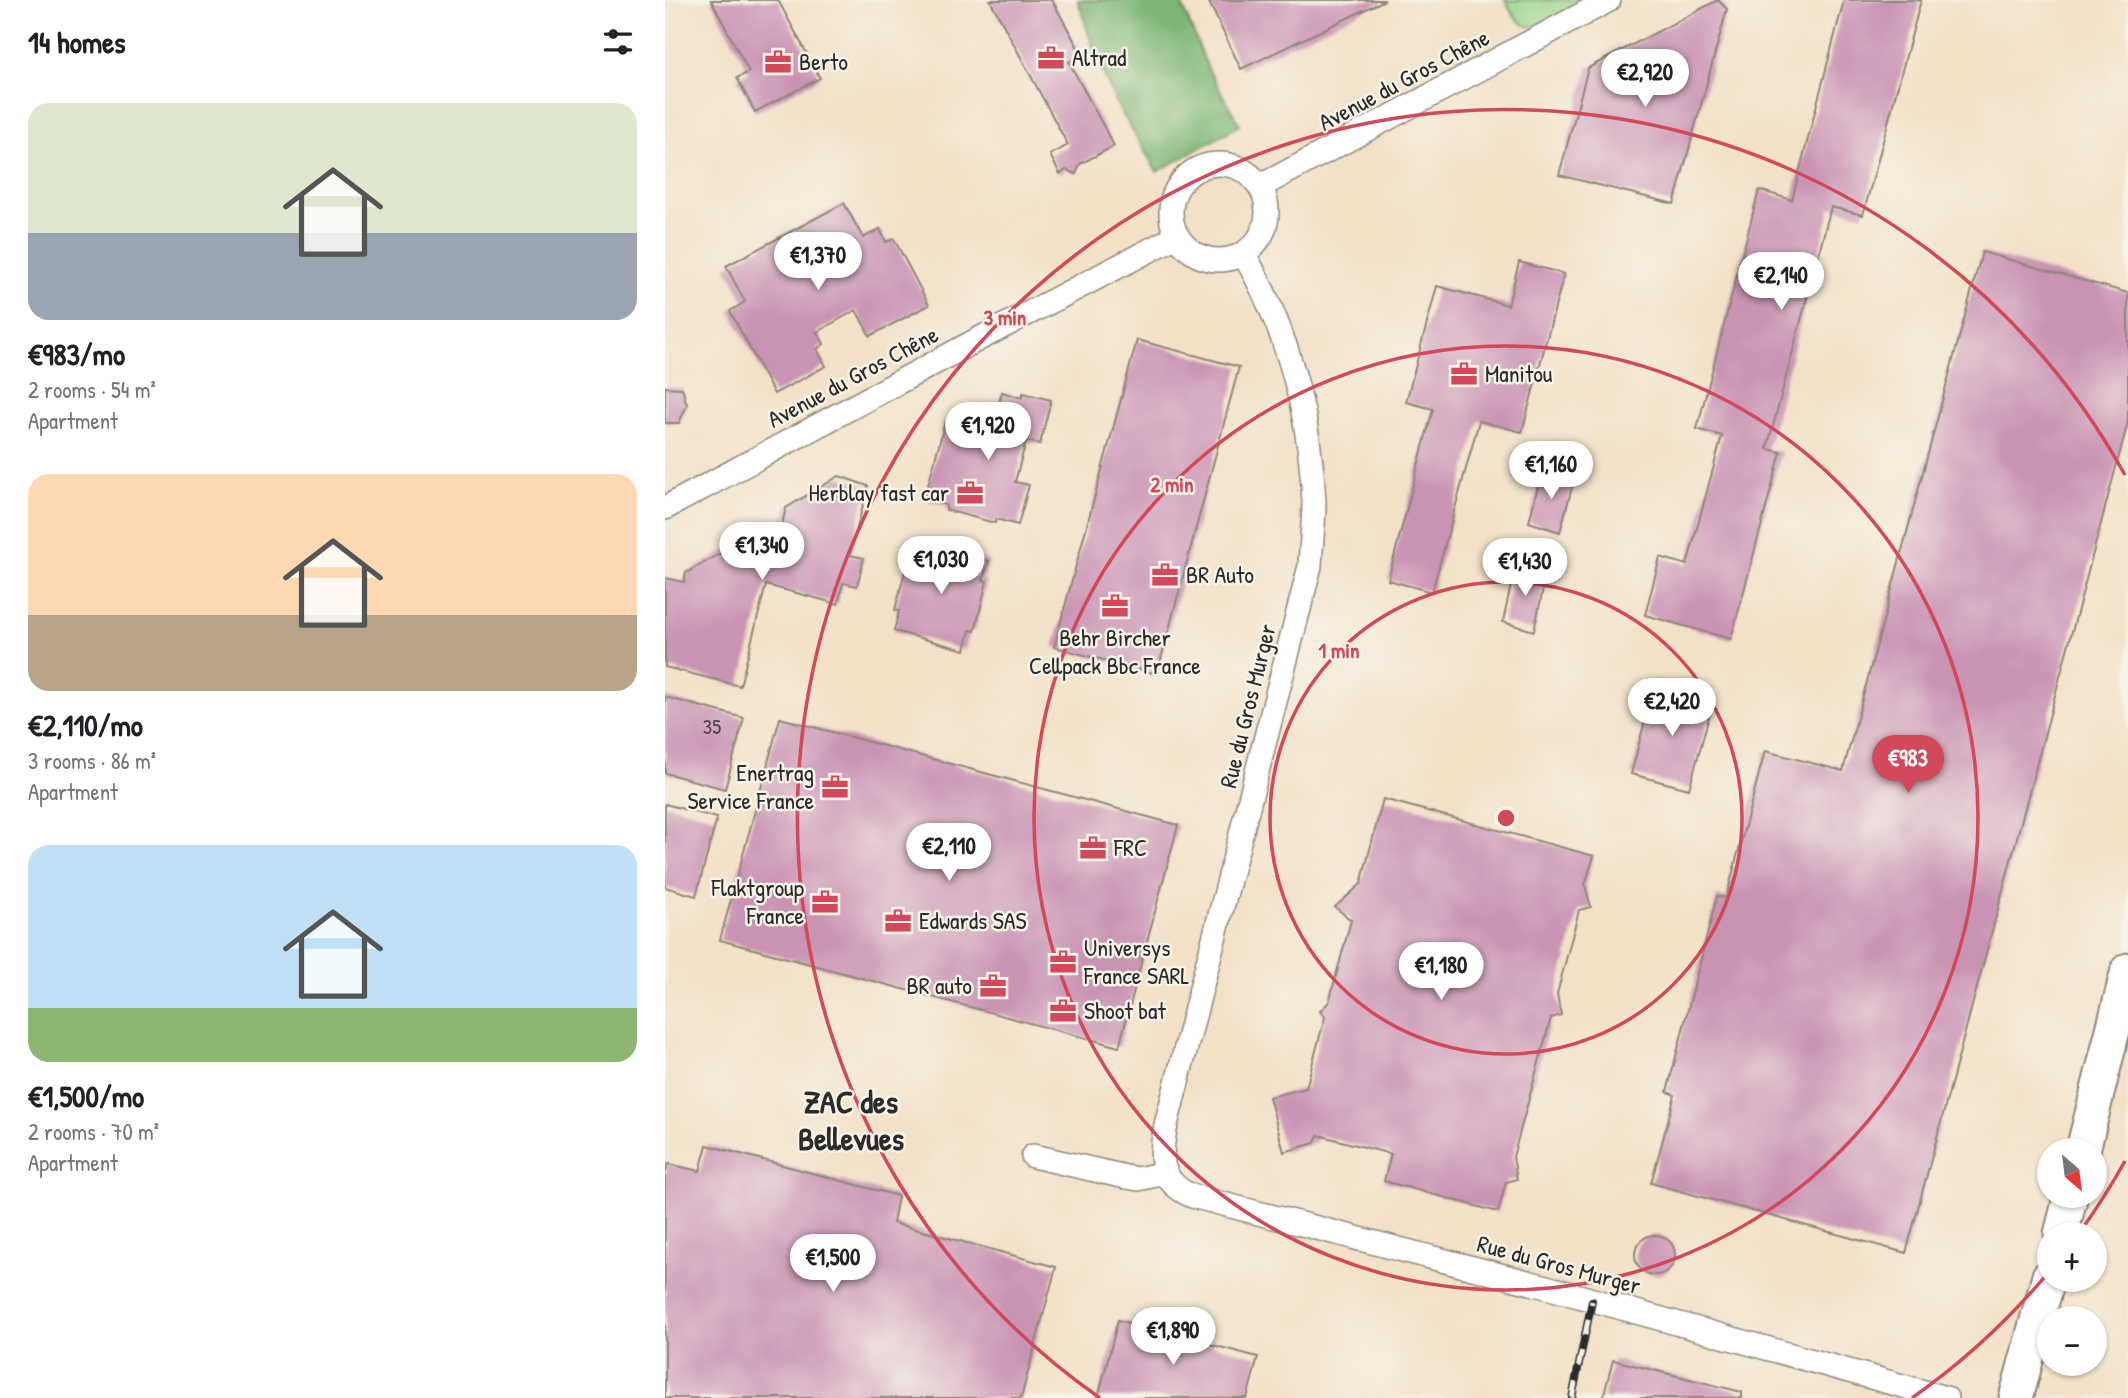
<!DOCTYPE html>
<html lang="en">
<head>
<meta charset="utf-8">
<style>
  body { margin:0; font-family:"Patrick Hand",sans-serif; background:#f2f2f2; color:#202124; height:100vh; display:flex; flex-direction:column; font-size:26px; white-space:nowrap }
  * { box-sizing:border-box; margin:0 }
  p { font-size:23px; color:#757577 }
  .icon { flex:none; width:38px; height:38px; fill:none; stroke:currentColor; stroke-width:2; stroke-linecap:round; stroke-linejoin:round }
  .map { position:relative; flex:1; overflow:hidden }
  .panel { display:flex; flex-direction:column; background:#fff; width:665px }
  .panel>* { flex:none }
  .needle { width:46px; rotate:152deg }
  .controls { position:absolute; left:1372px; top:1138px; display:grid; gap:14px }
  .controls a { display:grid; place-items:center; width:70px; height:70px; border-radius:50%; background:#fff; box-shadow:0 2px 5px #0004; font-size:35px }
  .price { position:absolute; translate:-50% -60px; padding:0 16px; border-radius:24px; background:#fff; color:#222; font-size:23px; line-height:46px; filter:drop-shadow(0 2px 4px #0008) }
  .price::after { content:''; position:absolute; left:50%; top:42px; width:21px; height:16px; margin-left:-10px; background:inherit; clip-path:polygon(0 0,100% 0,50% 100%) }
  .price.current { background:#d1495b; color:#fff }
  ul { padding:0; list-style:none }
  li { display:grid; align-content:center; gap:14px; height:371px; padding:0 28px }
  li span { display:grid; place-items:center; height:217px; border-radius:21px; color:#555 }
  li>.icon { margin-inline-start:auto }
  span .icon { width:126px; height:126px; fill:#fffc; stroke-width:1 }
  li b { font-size:30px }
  h2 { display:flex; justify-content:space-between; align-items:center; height:84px; padding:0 28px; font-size:30px }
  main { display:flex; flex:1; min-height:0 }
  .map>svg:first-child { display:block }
</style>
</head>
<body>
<main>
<section class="panel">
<h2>14 homes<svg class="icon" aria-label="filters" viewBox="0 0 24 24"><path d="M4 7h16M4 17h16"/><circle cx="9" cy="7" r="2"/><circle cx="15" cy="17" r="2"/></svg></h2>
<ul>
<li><span style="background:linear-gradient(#dfe7d0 60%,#9aa5b1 0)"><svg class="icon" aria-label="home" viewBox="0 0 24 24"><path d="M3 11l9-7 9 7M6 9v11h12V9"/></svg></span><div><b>€983/mo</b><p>2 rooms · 54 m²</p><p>Apartment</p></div></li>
<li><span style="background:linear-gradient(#ffd9b3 65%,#b9a48a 0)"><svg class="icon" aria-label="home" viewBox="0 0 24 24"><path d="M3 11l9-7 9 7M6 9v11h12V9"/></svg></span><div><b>€2,110/mo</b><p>3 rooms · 86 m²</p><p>Apartment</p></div></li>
<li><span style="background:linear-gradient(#bfe0f5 75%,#8fb573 0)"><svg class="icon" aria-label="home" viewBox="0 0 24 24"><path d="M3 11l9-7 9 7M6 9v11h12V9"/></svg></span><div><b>€1,500/mo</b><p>2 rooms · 70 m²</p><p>Apartment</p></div></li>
</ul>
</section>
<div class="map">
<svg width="1463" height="1398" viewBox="0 0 1463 1398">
  <rect width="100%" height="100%" fill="#f7f3e8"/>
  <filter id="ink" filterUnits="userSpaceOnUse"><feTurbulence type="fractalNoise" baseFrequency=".0143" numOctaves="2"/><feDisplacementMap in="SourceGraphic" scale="14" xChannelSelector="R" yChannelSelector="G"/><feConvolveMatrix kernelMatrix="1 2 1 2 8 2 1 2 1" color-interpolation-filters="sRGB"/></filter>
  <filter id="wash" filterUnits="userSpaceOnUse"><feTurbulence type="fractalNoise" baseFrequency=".00686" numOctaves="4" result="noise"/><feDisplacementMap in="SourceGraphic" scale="28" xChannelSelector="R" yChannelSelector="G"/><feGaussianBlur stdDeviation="1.57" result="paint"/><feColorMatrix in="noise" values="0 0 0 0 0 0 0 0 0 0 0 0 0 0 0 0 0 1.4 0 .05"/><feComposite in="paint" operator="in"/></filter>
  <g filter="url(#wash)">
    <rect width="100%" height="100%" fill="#f3e1c8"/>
    <path fill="#9cd588" stroke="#64805a" stroke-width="2" d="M840,0H922L872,27C854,28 847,14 840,0Z"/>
    <path fill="#7db674" stroke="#547050" stroke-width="2" d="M413,0H515L543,69L575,125L492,172L451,103L430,54Z"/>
    <g id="blocks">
      <path fill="#c993b4" d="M46,0H113L155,78L90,112L72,78L84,72Z
        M325,0H387L417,55L404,62L449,146L415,164L411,174L401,170L395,174L385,155L403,145Z
        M543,0H720L576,69Z
        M1053,0L1062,9L1009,204L894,175L923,68Z
        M1179,0H1256L1198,215L1166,207L1102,449L1116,452L1066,639L980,615L995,557L1022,565L1057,436L1032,429L1094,190L1127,200Z
        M179,203L198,238L215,229L221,242L229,239L264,305L205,336L191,310L152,332L159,344L152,349L161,366L109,394L65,311L80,302L61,266Z
        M1317,252L1463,293V422L1241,1253L986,1183L1010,1095L1002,1092L1052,896L1061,898L1100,751L1178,771Z
        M854,262L899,274L857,432L814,421L767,592L723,580L768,409L741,402L772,286L843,305Z
        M472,340L574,367L492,674L389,647Z
        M0,387L17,388L22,405L14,423H0Z
        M337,392L357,398L358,393L386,400L375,444L361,441L350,482L364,485L353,525L331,519L330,523L281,510V505L259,500L280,422L299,427L300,423L327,430Z
        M877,470L909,480L895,532L864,522Z
        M174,476L203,486L185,555L199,558L192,586L178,583L173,604L101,585L75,686L0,667V578L19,582L21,573L83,538L112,545L121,508Z
        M252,542L324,561L318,580L322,581L310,631L305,630L300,650L229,631L234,611L230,610L243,560L247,561Z
        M850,566L881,575L869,631L838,622Z
        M989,686L1048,702L1024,789L966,774Z
        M0,697L79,718L60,789L0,773Z
        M115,718L513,825L454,1047L55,940Z
        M718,799L929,856L920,885L926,907L914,910L892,994L896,1015L886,1018L848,1157L852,1179L841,1182L833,1212L719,1181L726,1154L653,1135L650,1143L619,1152L604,1097L641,1088L660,1017L655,1011L664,1002L686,920L670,907L696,884Z
        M0,804L52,818L31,896L0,887Z
        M42,1145L233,1196L228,1223L391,1267L356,1398H0V1175L3,1164L35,1171Z
        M970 1255a20 20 0 1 1 40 0a20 20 0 1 1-40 0Z
        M453,1320L593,1357L582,1398H433Z
        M948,1360L1077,1392V1398H938Z"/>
    </g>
  </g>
  <g filter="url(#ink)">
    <use href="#blocks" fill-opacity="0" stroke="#8f867a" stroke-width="2"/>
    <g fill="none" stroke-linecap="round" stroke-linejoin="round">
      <defs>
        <path id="street" d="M506 212a48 48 0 1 1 96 0a48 48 0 1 1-96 0Z
          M596,186L944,0
          M579,254C622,330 645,414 649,501C649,522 646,545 645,566L502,1121C494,1154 492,1181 527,1196L874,1285L1281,1398
          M0,508L310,341L512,236
          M368,1156L461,1177L473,1179L500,1173"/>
        <path id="secondary" d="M1418,1150L1463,970
          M1396,1234L1406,1195
          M1351,1398L1384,1276"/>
      </defs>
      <use href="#street" stroke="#8f867a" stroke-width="26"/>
      <use href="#secondary" stroke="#8f867a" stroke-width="37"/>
      <use href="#street" stroke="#fff" stroke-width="23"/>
      <use href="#secondary" stroke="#fff" stroke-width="33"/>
      <defs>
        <path id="rail" d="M907,1398L927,1301"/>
      </defs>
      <use href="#rail" stroke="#2b2b2b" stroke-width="8"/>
      <use href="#rail" stroke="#f7f3e8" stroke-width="5" stroke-dasharray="16" stroke-linecap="butt"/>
    </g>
  </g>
  <g fill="none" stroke="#d1495b" stroke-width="3.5">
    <circle cx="841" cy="818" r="236"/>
    <circle cx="841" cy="818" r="472"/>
    <path d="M1460 1161A708 708 0 0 1 1417 1229M1383 1273A708 708 0 0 1 1247 1398M435 1398A708 708 0 1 1 1460 475"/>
  </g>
  <defs>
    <symbol id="office-bare" viewBox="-9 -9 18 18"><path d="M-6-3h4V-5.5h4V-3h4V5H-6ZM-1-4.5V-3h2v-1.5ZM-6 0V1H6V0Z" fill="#d1495b" stroke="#f7f3e8" stroke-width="2.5" paint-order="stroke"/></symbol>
  </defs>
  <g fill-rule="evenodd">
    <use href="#office-bare" x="367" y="39" width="38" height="38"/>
    <use href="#office-bare" x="94" y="43" width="38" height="38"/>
    <use href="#office-bare" x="780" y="355" width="38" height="38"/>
    <use href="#office-bare" x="286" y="474" width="38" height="38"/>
    <use href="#office-bare" x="481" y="556" width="38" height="38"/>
    <use href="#office-bare" x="431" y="587" width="38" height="38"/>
    <use href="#office-bare" x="151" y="768" width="38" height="38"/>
    <use href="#office-bare" x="409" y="829" width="38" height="38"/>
    <use href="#office-bare" x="141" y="883" width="38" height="38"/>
    <use href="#office-bare" x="214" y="902" width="38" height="38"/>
    <use href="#office-bare" x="379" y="943" width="38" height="38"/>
    <use href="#office-bare" x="309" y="967" width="38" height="38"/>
    <use href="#office-bare" x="379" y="992" width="38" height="38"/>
  </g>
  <g text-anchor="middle" stroke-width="5" stroke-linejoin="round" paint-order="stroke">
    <g font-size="21" fill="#52454d">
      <text x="47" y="734">35</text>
    </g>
    <g font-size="24" fill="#2b2b2b" stroke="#f7f3e8" text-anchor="start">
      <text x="407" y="66">Altrad</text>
      <text x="134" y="70">Berto</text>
      <text x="820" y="382">Manitou</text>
      <text x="284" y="501" text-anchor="end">Herblay fast car</text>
      <text x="521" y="583">BR Auto</text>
      <text x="450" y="646" text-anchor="middle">Behr Bircher<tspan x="450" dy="28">Cellpack Bbc France</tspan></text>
      <text x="149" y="781" text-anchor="end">Enertrag<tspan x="149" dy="28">Service France</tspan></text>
      <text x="449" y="856">FRC</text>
      <text x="139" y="896" text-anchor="end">Flaktgroup<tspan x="139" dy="28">France</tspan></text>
      <text x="254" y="929">Edwards SAS</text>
      <text x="419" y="956">Universys<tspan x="419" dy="28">France SARL</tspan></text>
      <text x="307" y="994" text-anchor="end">BR auto</text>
      <text x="419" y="1019">Shoot bat</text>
    </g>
    <g font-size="24" fill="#2b2b2b" stroke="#f7f3e8">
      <text transform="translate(739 80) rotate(-28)" y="8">Avenue du Gros Chêne</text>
      <text transform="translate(188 377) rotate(-28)" y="8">Avenue du Gros Chêne</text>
      <text transform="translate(583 706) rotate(-76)" y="8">Rue du Gros Murger</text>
      <text transform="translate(894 1265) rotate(15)" y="8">Rue du Gros Murger</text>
    </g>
    <g font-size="32" font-weight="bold" fill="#2b2b2b" stroke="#f7f3e8">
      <text x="186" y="1113">ZAC des<tspan x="186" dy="37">Bellevues</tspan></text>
    </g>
  </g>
  <circle cx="841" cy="818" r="10" fill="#d1495b" stroke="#f7f3e8" stroke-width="3.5"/>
  <g font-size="21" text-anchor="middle" font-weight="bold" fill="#d1495b" stroke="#f7f3e8" stroke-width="5" stroke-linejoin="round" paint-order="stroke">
    <text x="340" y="325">3 min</text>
    <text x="507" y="492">2 min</text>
    <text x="674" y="658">1 min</text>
  </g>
</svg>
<div class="controls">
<a><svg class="needle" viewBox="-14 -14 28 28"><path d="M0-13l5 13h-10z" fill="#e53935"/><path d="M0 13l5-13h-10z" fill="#757577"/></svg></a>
<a>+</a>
<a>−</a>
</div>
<b class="price" style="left:980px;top:109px">€2,920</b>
<b class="price" style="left:153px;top:292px">€1,370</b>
<b class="price" style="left:1116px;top:312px">€2,140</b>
<b class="price" style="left:323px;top:462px">€1,920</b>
<b class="price" style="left:886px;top:501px">€1,160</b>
<b class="price" style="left:97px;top:582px">€1,340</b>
<b class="price" style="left:276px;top:596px">€1,030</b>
<b class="price" style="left:860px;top:598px">€1,430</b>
<b class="price" style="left:1007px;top:738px">€2,420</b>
<b class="price current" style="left:1243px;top:795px">€983</b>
<b class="price" style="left:284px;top:883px">€2,110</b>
<b class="price" style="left:776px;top:1002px">€1,180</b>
<b class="price" style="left:168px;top:1294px">€1,500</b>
<b class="price" style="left:508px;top:1367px">€1,890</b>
</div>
</main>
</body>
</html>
